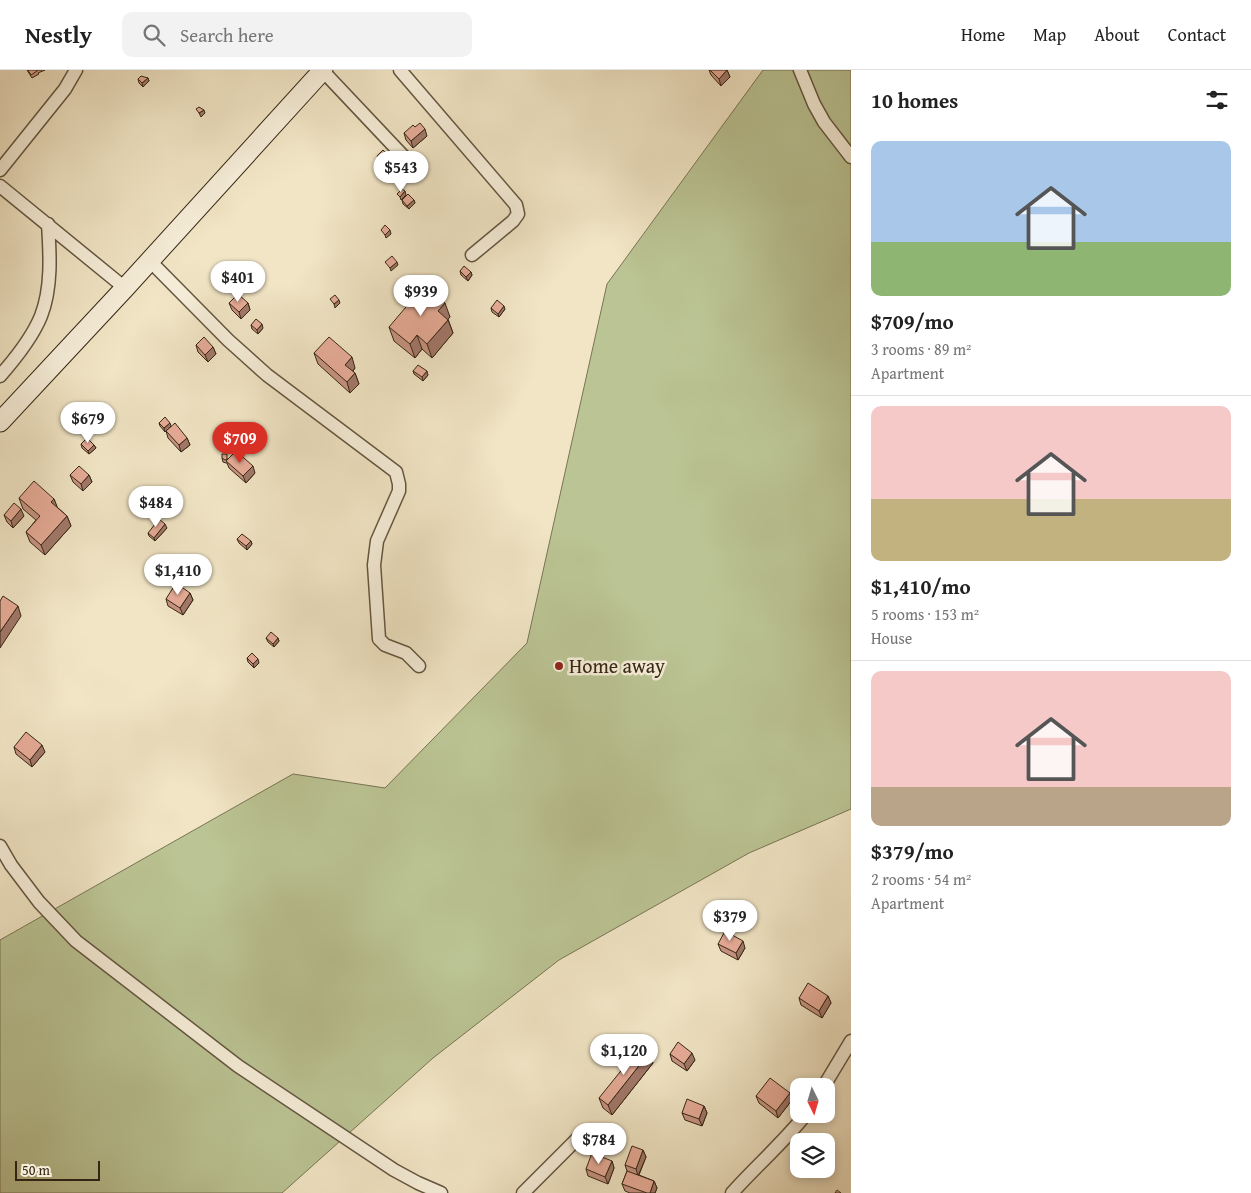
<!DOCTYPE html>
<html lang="en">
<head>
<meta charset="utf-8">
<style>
  body { margin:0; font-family:"Gentium Book Plus",serif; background:#f2f2f2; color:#222; height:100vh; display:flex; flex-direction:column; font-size:19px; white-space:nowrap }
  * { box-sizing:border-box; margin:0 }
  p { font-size:16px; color:#767676 }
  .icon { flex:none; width:28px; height:28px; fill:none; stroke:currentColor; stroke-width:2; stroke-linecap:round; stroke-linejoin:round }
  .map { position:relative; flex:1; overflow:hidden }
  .side { display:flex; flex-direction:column; background:#fff; width:400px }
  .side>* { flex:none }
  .needle { width:32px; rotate:175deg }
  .tools { position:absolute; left:790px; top:1008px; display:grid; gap:10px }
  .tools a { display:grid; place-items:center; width:45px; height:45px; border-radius:10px; background:#fff; box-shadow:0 2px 8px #0003; font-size:25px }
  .scale { position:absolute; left:15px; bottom:12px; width:85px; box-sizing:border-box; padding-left:5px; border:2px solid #352614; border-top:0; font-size:14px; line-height:18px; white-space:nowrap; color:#352614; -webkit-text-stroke:4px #f6eed9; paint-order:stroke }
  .price { position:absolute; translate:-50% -42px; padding:0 11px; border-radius:18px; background:#fff; color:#222; font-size:16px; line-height:32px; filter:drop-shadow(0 1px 2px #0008) }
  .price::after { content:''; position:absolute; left:50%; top:30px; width:15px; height:11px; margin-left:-8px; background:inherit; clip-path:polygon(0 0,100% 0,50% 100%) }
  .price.current { background:#d93025; color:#fff }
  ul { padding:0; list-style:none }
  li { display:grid; align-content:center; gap:10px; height:265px; padding:0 20px }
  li+li { border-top:1px solid #e0e0e0 }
  li span { display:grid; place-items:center; height:155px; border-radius:10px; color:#555 }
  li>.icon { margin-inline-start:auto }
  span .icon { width:90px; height:90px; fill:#fffc; stroke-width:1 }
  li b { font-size:21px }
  h2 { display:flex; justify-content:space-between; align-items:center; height:60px; padding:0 20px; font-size:21px }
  header { display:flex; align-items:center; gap:30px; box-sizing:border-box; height:70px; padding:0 25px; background:#fff; border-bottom:1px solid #e0e0e0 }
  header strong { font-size:24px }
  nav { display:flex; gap:28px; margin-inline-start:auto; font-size:18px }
  .search { width:350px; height:45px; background:#f2f2f2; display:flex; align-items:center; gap:12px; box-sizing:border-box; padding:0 18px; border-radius:10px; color:#767676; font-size:19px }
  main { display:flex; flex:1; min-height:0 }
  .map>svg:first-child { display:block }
</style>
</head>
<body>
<header>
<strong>Nestly</strong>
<div class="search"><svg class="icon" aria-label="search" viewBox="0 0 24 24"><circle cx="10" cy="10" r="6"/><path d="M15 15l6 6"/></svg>Search here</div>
<nav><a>Home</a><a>Map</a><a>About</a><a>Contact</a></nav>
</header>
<main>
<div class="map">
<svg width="851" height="1123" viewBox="0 0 851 1123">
  <rect width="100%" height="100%" fill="#f1e5c5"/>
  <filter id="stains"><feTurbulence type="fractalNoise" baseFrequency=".004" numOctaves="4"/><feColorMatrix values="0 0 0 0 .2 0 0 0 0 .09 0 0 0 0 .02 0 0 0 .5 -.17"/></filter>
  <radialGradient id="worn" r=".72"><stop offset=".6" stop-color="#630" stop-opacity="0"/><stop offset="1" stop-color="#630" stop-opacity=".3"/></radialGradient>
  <path fill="#bbc494" stroke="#787554" d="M763,0H851V739L749,783L559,890L433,988L282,1123H0V870L293,704L385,718L527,573L607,214Z"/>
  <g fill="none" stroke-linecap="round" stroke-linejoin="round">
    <defs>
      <path id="minor" d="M322,0L406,89
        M400,0L516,135L518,144L513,151L472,185
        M800,0L814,34L824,52L851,87
        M0,100L65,19L76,0
        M0,116L125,218
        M149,190L228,270L267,305L396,402L399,414V421L377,471L374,495L379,569L385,575L406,583L419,596
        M0,306C15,289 32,268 41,246C52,218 50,184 48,154
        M0,776L11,795L39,832L76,871L238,996L394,1100L418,1113L441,1123
        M824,1016L851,971
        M523,1123L579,1067
        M732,1123C756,1096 784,1072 806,1044"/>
      <path id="secondary" d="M0,352L125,218L323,0"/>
    </defs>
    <use href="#minor" stroke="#645640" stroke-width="15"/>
    <use href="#secondary" stroke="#352614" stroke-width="21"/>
    <use href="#minor" stroke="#f6eed9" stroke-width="12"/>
    <use href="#secondary" stroke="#f6eed9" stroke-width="19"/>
  </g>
  <path fill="#c79483" stroke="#352614" d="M27,0H45L38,3L39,4L32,8Z
    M709,0H727L730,7L721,16L711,5Z
    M148,8L149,11L143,17L139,13L138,9Z
    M404,63L427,66L413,78L406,70Z
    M388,85L389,89L384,94L379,89L377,86Z
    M402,130H414L415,133L409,139L403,134Z
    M460,201L471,202L472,205L468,211L461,205Z
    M437,218L441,230L450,247L448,249L453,263L432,288L422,279L415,288L394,271L389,257Z
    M229,233H248L250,240L241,249L232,240Z
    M491,238L505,239L499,247L492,242Z
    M251,255L263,258L258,264L252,259Z
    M196,275L213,277L216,284L208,292L198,282Z
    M314,283L355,298L353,301L355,303L359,314L350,323L318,294Z
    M413,301L428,305L423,311L414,304Z
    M159,353L171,356L187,368L190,375L181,382L168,368L166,361L165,362L160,356Z
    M81,374L94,375L96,378L89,384L82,378Z
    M222,388L228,389L255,403L246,413L229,398L227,393H226L223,392Z
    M70,405H89L92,412L83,421L73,412Z
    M19,428L54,429L57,437L67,446L71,456L45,485L30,472L26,462L36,450L23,439Z
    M4,445L24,446L13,458L7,452Z
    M167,458L155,471L149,466L148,463Z
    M237,469L251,471L252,474L247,480L239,473Z
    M190,523L193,530L183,545L168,536L166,529Z
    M266,568H278L279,571L274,577L268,572Z
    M247,588L259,593L254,598L248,592Z
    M14,677L45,682L32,697L16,684Z
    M718,874L745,878L738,890L721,881Z
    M828,926L831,933L822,948L801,935L799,928Z
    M649,983L653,993L612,1045L603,1038L599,1028Z
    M670,984L695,990L687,1001L672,991Z
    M790,1023L792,1030L778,1048L759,1033L756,1026Z
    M704,1036L707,1043L702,1056L685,1050L682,1043Z
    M643,1080L646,1087L639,1105L654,1111L657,1118L655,1123H630L625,1121L622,1114L627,1101L625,1095Z
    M612,1091L614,1098L608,1114L588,1106L586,1099Z"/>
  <path fill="#a2786a" stroke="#352614" d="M727,0L730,7L721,16L719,9Z
    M148,8L149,11L143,17L142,13Z
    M204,40L205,43L201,47L199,43Z
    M425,59L427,66L413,78L411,71Z
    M388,85L389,89L384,94L383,91Z
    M405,121L406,125L401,130L400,127Z
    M414,130L415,133L409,139L407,136Z
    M390,160L391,164L386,168L385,165Z
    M397,192L398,195L391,201L390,198Z
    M471,202L472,205L468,211L466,207Z
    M437,218L442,232L432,223Z
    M339,230L340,233L335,238L334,234Z
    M248,233L250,240L241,249L239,242Z
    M445,233L450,247L443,255L438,241Z
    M504,236L505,239L499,247L498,244Z
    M448,250L453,263L432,288L427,274Z
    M262,254L263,258L258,264L257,260Z
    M417,265L422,279L415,288L410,274Z
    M213,277L216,284L208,292L205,285Z
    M352,287L355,298L349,305L345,295Z
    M427,301L428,305L423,311L422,307Z
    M355,303L359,314L350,323L347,312Z
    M170,353L171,356L165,362L164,358Z
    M187,368L190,375L181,382L179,375Z
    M94,375L96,378L89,384L88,381Z
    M253,396L255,403L246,413L243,406Z
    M89,405L92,412L83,421L81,414Z
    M54,429L58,439L51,432Z
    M21,439L24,446L13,458L11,451Z
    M67,446L71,456L45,485L41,475Z
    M165,454L167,458L155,471L154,468Z
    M251,471L252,474L247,480L246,476Z
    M190,523L193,530L183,545L180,538Z
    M18,536L21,546L0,578V562Z
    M278,568L279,571L274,577L273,574Z
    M258,589L259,593L254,598L253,594Z
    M42,675L45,682L32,697L30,690Z
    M743,871L745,878L738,890L736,883Z
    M828,926L831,933L822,948L819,941Z
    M649,983L653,993L612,1045L608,1035Z
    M692,983L695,990L687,1001L684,994Z
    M790,1023L792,1030L778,1048L776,1041Z
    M704,1036L707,1043L702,1056L699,1049Z
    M643,1080L646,1087L638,1106L636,1099Z
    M612,1091L614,1098L608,1114L605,1107Z
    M654,1111L657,1118L655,1123H650Z"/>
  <path fill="#e7ac98" stroke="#352614" d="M28,0H37V1L31,5Z
    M710,0H727L719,9Z
    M141,6L148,8L142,13L138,9Z
    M199,37L204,40L199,43L196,39Z
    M420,53L425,59L411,71L404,63L413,55L415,57Z
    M383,80L388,85L383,91L377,86Z
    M402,119L405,121L400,127L397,124Z
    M408,124L414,130L407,136L402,130Z
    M385,155L390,160L385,165L381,160Z
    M392,186L397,192L390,198L385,192Z
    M464,196L471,202L466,207L460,201Z
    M428,211L437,218L432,223L445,233L438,241L448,250L427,274L417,265L410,274L389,257Z
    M238,224L248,233L239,242L229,233Z
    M335,225L339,230L334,234L330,229Z
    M497,230L504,236L498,244L491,238Z
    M256,249L262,254L257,260L251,255Z
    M204,267L213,277L205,285L196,275Z
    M329,267L352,287L345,295L355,303L347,312L314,283Z
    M418,295L427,301L422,307L413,301Z
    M165,347L170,353L164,358L159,353Z
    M175,353L187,368L179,375L166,361Z
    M87,368L94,375L88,381L81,374Z
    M236,381L253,396L243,406L226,391Z
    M222,384H227V389L225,390L222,388Z
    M79,396L89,405L81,414L70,405Z
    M34,411L54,429L51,432L67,446L41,475L26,462L40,446L19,428Z
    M14,433L21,439L11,451L4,445Z
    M159,449L165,454L154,468L148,463Z
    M242,464L251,471L246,476L237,469Z
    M176,513L190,523L180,538L166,529Z
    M3,526L18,536L0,562V531Z
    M271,562L278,568L273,574L266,568Z
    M252,583L258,589L253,594L247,588Z
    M26,662L42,675L30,690L14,677Z
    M725,861L743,871L736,883L718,874Z
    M808,913L828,926L819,941L799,928Z
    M678,972L692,983L684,994L670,984Z
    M641,976L649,983L608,1035L599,1028Z
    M770,1008L790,1023L776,1041L756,1026Z
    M687,1029L704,1036L699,1049L682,1043Z
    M632,1076L643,1080L636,1099L625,1095Z
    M592,1083L612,1091L605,1107L586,1099Z
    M627,1101L654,1111L650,1123H647L622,1114Z
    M837,1120L841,1123H835Z"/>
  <circle fill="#8f2418" stroke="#f6eed9" stroke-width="2" cx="559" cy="596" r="5"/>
  <g text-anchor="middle" stroke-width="5" stroke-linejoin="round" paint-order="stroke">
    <g font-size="20" fill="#352614" stroke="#f6eed9" text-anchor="start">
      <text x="569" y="603">Home away</text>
    </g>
  </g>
  <rect width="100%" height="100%" filter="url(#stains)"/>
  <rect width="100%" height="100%" fill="url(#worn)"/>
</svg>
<div class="tools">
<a><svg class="needle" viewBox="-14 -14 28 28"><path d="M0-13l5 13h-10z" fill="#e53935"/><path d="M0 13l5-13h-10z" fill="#767676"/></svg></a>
<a><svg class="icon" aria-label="layers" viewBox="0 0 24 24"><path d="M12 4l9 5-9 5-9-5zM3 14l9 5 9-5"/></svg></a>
</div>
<div class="scale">50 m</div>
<b class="price" style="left:401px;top:123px">$543</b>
<b class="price" style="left:238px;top:233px">$401</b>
<b class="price" style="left:421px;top:247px">$939</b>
<b class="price" style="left:88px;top:374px">$679</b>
<b class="price current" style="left:240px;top:394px">$709</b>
<b class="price" style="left:156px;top:458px">$484</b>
<b class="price" style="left:178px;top:526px">$1,410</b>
<b class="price" style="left:730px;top:872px">$379</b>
<b class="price" style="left:624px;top:1006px">$1,120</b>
<b class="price" style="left:599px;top:1095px">$784</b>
</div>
<section class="side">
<h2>10 homes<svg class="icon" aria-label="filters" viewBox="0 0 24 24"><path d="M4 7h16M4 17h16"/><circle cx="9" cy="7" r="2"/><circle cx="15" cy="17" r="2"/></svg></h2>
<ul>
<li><span style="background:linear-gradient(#a9c7e8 65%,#8fb573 0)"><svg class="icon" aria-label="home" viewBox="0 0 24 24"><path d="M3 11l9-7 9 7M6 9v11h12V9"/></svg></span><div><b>$709/mo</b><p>3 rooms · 89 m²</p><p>Apartment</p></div></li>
<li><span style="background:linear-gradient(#f6c9c9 60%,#c2b280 0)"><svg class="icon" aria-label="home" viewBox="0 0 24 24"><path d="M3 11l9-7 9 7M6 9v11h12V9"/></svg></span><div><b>$1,410/mo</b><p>5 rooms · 153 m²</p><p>House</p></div></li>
<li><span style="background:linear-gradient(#f6c9c9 75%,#b9a48a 0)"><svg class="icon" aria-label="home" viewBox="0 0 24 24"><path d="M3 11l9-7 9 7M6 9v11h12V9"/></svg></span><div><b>$379/mo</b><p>2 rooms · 54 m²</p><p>Apartment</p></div></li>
</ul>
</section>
</main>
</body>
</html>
